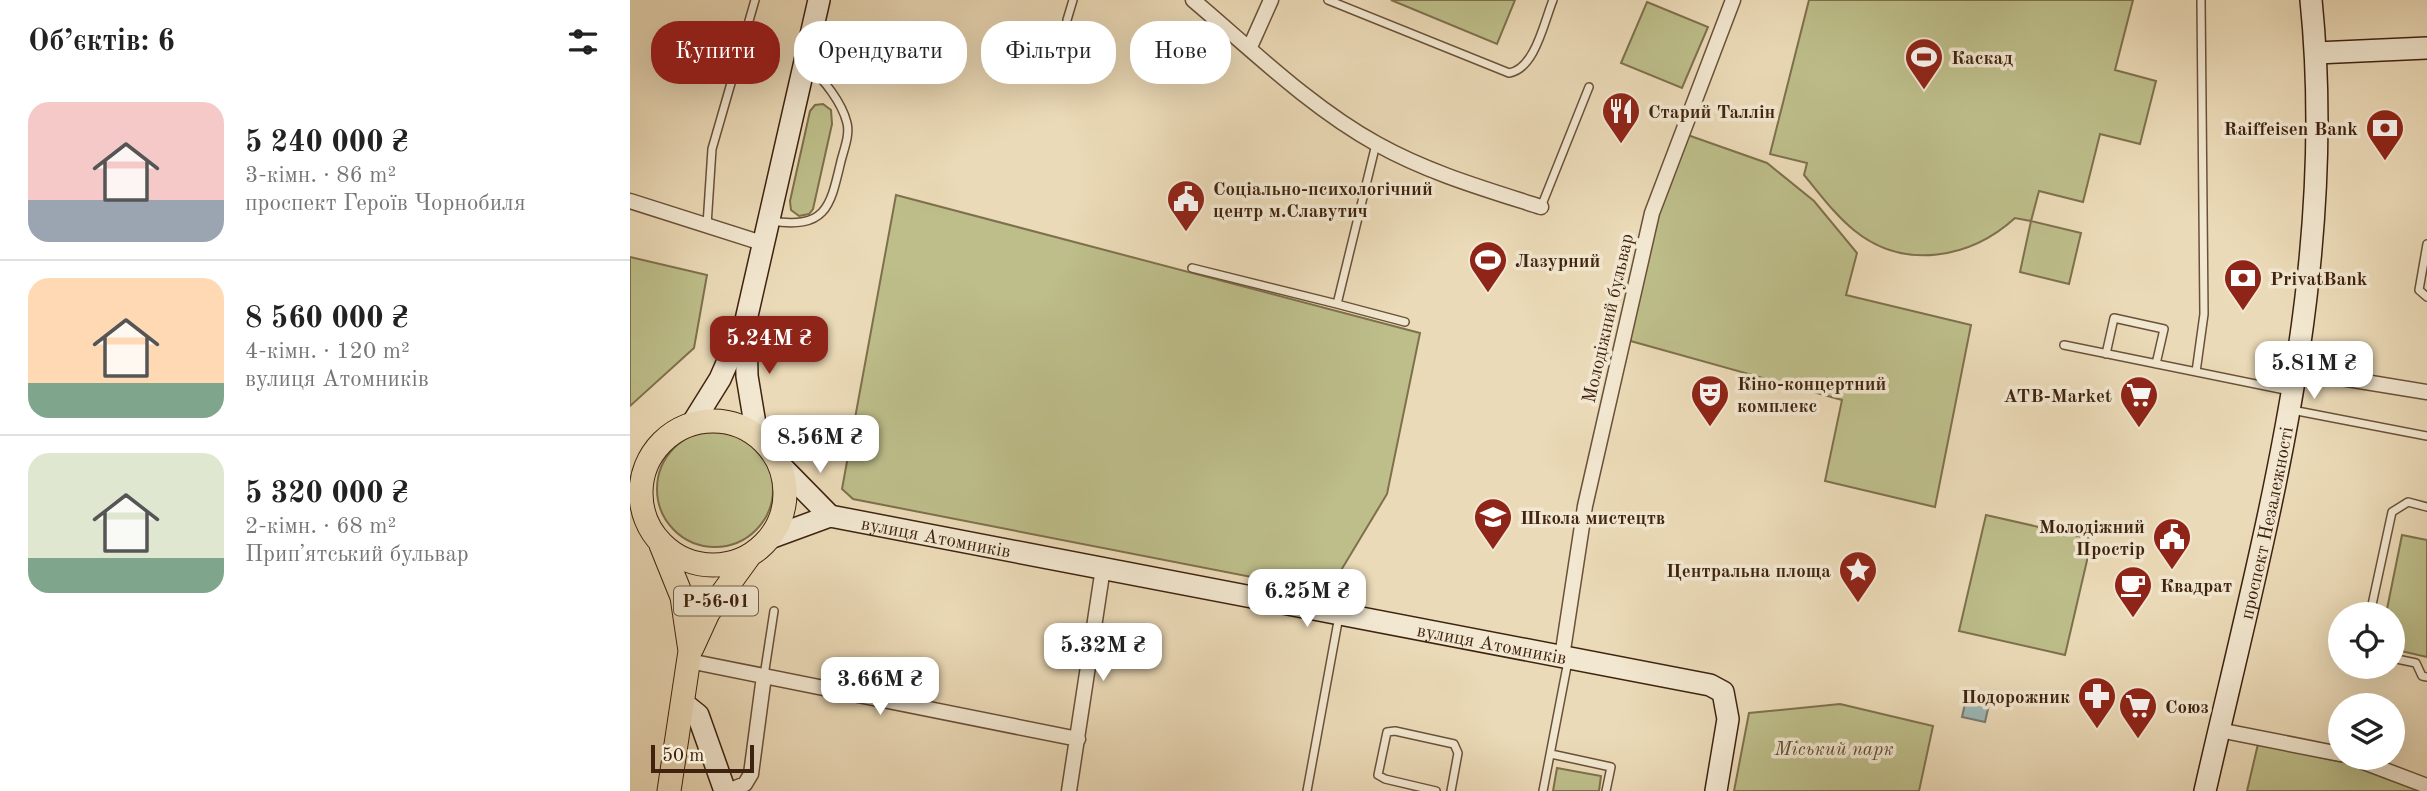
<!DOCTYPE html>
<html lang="uk">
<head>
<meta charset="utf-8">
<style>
  body { margin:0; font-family:"Old Standard TT",serif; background:#f6f6f6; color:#222; height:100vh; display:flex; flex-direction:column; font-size:26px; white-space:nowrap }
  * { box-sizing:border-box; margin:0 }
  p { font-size:23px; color:#767676 }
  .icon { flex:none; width:38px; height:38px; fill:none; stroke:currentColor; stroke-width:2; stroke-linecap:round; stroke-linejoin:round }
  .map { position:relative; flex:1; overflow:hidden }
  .panel { display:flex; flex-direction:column; background:#fff; width:630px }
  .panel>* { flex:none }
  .hud { position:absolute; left:21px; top:21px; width:665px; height:63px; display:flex; gap:14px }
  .fabs { position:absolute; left:1698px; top:602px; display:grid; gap:14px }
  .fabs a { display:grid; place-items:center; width:77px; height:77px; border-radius:50%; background:#fff; box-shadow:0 7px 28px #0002; font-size:35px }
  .scale { position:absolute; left:21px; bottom:18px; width:103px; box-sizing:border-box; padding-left:7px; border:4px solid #3f230f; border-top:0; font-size:19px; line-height:24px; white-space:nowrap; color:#3f230f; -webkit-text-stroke:5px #f2e7d0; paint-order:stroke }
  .price { position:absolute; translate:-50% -60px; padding:0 16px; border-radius:14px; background:#fff; color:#222; font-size:23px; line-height:46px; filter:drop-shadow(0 2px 4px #0008) }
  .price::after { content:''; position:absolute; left:50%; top:42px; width:21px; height:16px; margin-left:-10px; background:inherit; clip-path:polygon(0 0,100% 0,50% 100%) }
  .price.current { background:#8f2418; color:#fff }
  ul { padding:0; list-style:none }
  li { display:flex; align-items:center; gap:21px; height:175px; padding:0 28px }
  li+li { border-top:2px solid #e0e0e0 }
  li span { display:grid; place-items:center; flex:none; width:196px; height:140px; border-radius:21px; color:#555 }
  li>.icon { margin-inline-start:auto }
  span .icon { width:84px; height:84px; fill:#fffc; stroke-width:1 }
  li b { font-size:30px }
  h2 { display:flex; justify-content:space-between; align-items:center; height:84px; padding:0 28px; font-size:30px }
  .tag { padding:0 24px; border-radius:28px; background:#fff; box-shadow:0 7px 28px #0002; font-size:24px; line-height:63px }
  .tag.current { background:#8f2418; color:#fff }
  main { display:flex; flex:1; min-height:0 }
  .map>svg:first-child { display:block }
</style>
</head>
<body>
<main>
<section class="panel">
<h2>Об’єктів: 6<svg class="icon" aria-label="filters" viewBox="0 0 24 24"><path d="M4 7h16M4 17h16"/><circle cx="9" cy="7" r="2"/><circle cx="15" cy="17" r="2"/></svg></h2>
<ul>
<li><span style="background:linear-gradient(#f6c9c9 70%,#9aa5b1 0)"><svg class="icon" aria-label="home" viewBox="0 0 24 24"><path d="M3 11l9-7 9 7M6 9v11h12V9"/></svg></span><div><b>5 240 000 ₴</b><p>3-кімн. · 86 m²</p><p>проспект Героїв Чорнобиля</p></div></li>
<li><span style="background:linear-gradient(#ffd9b3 75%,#7fa58c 0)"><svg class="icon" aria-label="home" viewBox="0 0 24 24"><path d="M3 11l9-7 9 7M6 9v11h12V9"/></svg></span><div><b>8 560 000 ₴</b><p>4-кімн. · 120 m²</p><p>вулиця Атомників</p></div></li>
<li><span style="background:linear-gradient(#dfe7d0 75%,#7fa58c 0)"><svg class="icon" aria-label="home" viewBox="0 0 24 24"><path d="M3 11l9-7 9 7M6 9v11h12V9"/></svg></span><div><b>5 320 000 ₴</b><p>2-кімн. · 68 m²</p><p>Припʼятський бульвар</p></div></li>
</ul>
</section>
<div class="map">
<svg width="1797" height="791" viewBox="0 0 1797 791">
  <rect width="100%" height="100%" fill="#ebdab7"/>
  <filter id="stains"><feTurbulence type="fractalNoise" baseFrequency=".00286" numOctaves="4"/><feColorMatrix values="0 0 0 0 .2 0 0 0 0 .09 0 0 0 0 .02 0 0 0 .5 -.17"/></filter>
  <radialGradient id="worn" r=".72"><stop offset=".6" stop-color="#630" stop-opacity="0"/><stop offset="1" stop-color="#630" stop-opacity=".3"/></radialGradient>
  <path fill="#bdbe8a" stroke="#7e704c" stroke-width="2" d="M761,0H885L867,44Z
    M1179,0H1503L1485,70L1526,81L1510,144L1470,134L1453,202L1409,191L1401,221L1385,218C1341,258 1275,271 1225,231C1205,215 1190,194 1174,175L1177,163L1140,154Z
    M1017,2L1078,27L1052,88L991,63Z
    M193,104L201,110L202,124L183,209L179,214L169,216L161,210L160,201L180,111L185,105Z
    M1052,133L1137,163L1184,201L1227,253L1216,295L1341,325L1305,507L1195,481L1212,400L997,340L1023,218Z
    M266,195L790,333L757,494L698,592L223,499L212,489Z
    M1401,221L1451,233L1439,284L1390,272Z
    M0,257L77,275L64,348L0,406Z
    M27 489a58 58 0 1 1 116 0a58 58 0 1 1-116 0Z
    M1356,515L1462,539L1435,655L1329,631Z
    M1772,535L1797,540V657L1762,649V614H1756Z
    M1210,704L1303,726L1289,791H1104L1119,713Z
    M1628,744L1731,766L1797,791H1617Z
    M927,768L971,776L969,791H923Z"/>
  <path fill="#9cb8b8" stroke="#777c74" stroke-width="2" d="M1337,695L1360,700L1355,722L1332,717Z"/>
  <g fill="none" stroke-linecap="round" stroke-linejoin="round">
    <defs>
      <path id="lane" d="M698,0L879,73C905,69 914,22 923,0
        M437,20L443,0
        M911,207L959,87
        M141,221C196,229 200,208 211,161C214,149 220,135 217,123C212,102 193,79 178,65
        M77,225L82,149L125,0
        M1797,244L1789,290L1797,297
        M562,268L707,304L746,144
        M707,304L775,322
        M1434,345L1660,391
        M1476,354L1484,318L1534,329L1526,364
        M1566,372L1574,314L1571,0
        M1662,410L1797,436
        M1740,614L1762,512L1778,502L1797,507
        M1762,658L1786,663L1792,676L1797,677
        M134,676L144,611
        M921,754L981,767L976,791
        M677,791L709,616
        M806,791L755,779L748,775L757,732L765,731L824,744L828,753L821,791
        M913,791L938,661"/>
      <path id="street" d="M563,0C621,49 680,107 747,144C799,173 855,189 911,207
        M620,47L641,0
        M0,201L132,243
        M1668,371L1797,392
        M932,657L955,506L1022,213L1103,0
        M59,661L448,739
        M1589,730L1710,754
        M1723,758L1797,786
        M98,791L115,784L121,774L134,676
        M439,791L473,568"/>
      <g id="secondary">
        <path d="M1686,53L1797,48"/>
        <path d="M116,325L117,376L127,436"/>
        <path d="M62,424L90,379L116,320L189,0"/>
        <path d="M149,464L200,516"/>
        <path id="s1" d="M140,538L200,516L1080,685L1093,692L1098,719L1086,791"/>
        <path d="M53,703L68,715L95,791"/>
        <path id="s2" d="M1575,791C1635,528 1709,273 1681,0"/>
      </g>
      <path id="primary" d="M11 493a72 72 0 1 1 144 0a72 72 0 1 1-144 0Z
        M31,545L52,597L60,651L39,791
        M62,648L78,613L120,555"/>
    </defs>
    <use href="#lane" stroke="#6a5139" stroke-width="10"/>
    <use href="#street" stroke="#6a5139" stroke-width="17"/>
    <use href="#secondary" stroke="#3f230f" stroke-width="24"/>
    <use href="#primary" stroke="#3f230f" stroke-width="25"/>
    <use href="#lane" stroke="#f2e7d0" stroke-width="7"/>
    <use href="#street" stroke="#f2e7d0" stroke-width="14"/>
    <use href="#secondary" stroke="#f2e7d0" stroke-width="21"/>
    <use href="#primary" stroke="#ebdab7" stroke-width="23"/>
  </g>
  <defs>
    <symbol id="stadium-pin" viewBox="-11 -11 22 30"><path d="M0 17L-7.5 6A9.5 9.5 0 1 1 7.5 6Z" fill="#8f2418" stroke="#f2e7d0"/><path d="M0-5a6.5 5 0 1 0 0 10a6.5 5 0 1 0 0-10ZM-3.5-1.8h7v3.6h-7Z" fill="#fff"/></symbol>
    <symbol id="restaurant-pin" viewBox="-11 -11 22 30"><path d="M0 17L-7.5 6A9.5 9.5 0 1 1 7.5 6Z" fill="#8f2418" stroke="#f2e7d0"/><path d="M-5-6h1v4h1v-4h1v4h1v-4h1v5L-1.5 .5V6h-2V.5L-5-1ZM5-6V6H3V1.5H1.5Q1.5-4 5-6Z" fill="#fff"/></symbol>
    <symbol id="bank-pin" viewBox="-11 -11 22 30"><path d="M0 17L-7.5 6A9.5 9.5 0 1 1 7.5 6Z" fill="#8f2418" stroke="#f2e7d0"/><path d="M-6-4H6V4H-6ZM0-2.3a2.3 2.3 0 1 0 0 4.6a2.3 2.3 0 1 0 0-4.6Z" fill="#fff"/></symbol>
    <symbol id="civic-pin" viewBox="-11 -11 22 30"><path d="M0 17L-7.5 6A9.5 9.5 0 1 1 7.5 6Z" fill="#8f2418" stroke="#f2e7d0"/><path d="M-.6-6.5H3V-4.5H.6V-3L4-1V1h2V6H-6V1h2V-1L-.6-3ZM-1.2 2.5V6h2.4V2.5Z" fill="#fff"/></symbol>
    <symbol id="theatre-pin" viewBox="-11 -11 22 30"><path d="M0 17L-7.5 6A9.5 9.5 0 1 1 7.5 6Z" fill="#8f2418" stroke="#f2e7d0"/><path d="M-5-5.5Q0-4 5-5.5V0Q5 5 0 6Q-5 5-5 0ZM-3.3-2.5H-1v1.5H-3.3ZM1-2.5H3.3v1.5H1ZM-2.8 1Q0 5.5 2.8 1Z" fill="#fff"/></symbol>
    <symbol id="supermarket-pin" viewBox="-11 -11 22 30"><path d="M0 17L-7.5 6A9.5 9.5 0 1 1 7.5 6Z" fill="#8f2418" stroke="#f2e7d0"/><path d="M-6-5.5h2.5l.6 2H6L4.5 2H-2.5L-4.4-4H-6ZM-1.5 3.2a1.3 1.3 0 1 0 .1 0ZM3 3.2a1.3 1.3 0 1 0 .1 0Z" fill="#fff"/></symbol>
    <symbol id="university-pin" viewBox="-11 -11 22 30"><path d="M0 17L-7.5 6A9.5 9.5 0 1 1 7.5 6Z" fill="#8f2418" stroke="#f2e7d0"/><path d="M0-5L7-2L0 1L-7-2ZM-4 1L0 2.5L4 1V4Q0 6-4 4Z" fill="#fff"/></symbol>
    <symbol id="sight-pin" viewBox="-11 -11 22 30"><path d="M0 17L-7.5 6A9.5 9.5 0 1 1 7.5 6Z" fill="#8f2418" stroke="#f2e7d0"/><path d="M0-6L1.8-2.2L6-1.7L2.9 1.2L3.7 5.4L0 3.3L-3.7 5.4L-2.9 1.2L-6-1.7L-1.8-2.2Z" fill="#fff"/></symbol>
    <symbol id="cafe-pin" viewBox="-11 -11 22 30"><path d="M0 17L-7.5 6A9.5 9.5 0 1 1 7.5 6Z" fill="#8f2418" stroke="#f2e7d0"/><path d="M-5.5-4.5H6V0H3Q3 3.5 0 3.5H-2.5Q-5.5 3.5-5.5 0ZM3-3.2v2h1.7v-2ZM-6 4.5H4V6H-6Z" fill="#fff"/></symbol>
    <symbol id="pharmacy-pin" viewBox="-11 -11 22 30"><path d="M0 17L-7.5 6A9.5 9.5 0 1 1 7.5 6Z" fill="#8f2418" stroke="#f2e7d0"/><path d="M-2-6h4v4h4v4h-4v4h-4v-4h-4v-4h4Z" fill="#fff"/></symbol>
  </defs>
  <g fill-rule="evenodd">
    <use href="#stadium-pin" x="1272" y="35" width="44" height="60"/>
    <use href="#restaurant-pin" x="969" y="89" width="44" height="60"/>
    <use href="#bank-pin" x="1733" y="106" width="44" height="60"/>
    <use href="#civic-pin" x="534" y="177" width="44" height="60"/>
    <use href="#stadium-pin" x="836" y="238" width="44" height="60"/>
    <use href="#bank-pin" x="1591" y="256" width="44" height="60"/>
    <use href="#theatre-pin" x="1058" y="372" width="44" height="60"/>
    <use href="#supermarket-pin" x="1487" y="373" width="44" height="60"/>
    <use href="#university-pin" x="841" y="495" width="44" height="60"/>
    <use href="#civic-pin" x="1520" y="515" width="44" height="60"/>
    <use href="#sight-pin" x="1206" y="548" width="44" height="60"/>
    <use href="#cafe-pin" x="1481" y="563" width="44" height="60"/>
    <use href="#pharmacy-pin" x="1445" y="674" width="44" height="60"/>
    <use href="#supermarket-pin" x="1486" y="684" width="44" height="60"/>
  </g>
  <g text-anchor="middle" stroke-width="7" stroke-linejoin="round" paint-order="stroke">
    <rect fill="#f2e7d0" stroke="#755e49" stroke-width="2" x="44" y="586.5" width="84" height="29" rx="5"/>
    <g font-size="18" font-weight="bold" fill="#3f230f">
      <text x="86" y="607">Р-56-01</text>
    </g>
    <g font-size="19" font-weight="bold" fill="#3f230f" stroke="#f2e7d0" text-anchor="start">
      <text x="1321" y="64">Каскад</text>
      <text x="1018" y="118">Старий Таллін</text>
      <text x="1728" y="135" text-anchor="end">Raiffeisen Bank</text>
      <text x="583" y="195">Соціально-психологічний<tspan x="583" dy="22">центр м.Славутич</tspan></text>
      <text x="885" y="267">Лазурний</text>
      <text x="1640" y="285">PrivatBank</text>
      <text x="1107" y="390">Кіно-концертний<tspan x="1107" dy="22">комплекс</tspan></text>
      <text x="1482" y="402" text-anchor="end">ATB-Market</text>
      <text x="890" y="524">Школа мистецтв</text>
      <text x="1515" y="533" text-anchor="end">Молодіжний<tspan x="1515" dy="22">Простір</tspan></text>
      <text x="1201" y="577" text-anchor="end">Центральна площа</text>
      <text x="1530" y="592">Квадрат</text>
      <text x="1440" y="703" text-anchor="end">Подорожник</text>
      <text x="1535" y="713">Союз</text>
    </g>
    <g font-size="19" fill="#3f230f" stroke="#f2e7d0">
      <text transform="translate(977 318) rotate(-77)" y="7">Молодіжний бульвар</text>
      <text dy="7" stroke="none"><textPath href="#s2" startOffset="275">проспект Незалежності</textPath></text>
      <text dy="7" stroke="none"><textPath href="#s1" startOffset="172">вулиця Атомників</textPath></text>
      <text dy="7" stroke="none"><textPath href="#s1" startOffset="738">вулиця Атомників</textPath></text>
    </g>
    <g font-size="19" font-style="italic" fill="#5e4a2e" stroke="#f2e7d0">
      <text x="1204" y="755">Міський парк</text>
    </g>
  </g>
  <rect width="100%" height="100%" filter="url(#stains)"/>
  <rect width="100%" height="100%" fill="url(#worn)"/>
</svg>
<div class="fabs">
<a><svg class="icon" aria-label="locate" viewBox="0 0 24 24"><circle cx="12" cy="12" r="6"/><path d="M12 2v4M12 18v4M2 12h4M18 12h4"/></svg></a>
<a><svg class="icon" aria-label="layers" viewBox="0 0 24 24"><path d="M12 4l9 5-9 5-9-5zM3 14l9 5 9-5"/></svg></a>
</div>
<div class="scale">50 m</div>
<b class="price current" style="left:139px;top:376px">5.24M ₴</b>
<b class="price" style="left:1684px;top:401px">5.81M ₴</b>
<b class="price" style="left:190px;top:475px">8.56M ₴</b>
<b class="price" style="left:677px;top:629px">6.25M ₴</b>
<b class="price" style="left:473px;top:683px">5.32M ₴</b>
<b class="price" style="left:250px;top:717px">3.66M ₴</b>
<div class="hud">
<a class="tag current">Купити</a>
<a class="tag">Орендувати</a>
<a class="tag">Фільтри</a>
<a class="tag">Нове</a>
</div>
</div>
</main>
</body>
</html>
